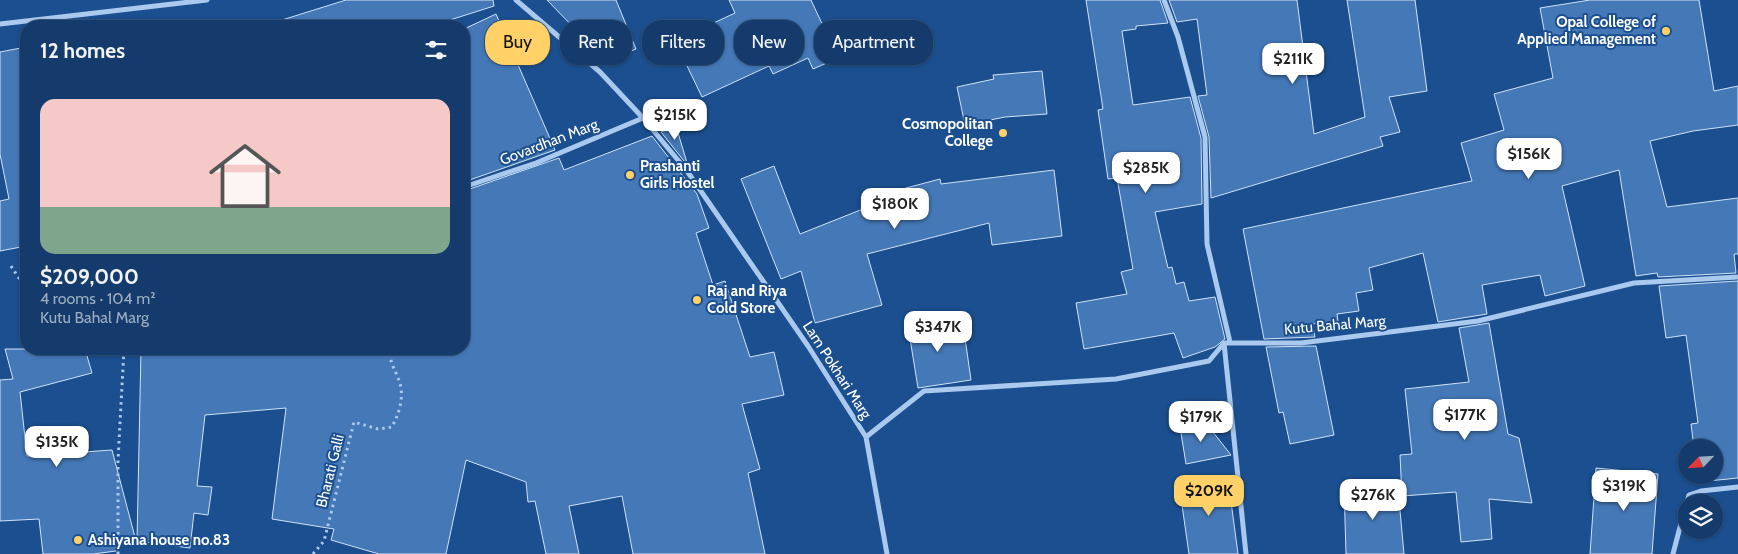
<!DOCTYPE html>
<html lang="en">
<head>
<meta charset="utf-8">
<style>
  body { margin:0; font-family:Cabin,sans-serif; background:#1d4271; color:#f1f3f6; height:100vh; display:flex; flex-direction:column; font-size:19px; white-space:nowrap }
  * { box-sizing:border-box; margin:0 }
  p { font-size:16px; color:#9dadc1 }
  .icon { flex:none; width:28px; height:28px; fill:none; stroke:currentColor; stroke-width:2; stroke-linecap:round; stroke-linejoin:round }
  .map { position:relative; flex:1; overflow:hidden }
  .side { position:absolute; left:20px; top:20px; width:450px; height:335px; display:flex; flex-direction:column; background:#143b6b; border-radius:20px; box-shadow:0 1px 4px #0004,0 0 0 1px #33557e }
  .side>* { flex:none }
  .top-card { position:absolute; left:485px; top:20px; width:475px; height:45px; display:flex; gap:10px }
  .needle { width:32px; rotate:245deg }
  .fabs { position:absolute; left:1678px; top:439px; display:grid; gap:10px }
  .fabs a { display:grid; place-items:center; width:45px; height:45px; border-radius:50%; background:#143b6b; box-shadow:0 1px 4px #0004,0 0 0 1px #33557e; font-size:25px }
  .price { position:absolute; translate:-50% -42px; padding:0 11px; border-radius:10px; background:#fff; color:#222; font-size:16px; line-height:32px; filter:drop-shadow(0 1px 2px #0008) }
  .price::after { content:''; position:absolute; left:50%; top:30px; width:15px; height:11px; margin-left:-8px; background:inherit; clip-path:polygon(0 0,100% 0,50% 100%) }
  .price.on { background:#ffd166; color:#111 }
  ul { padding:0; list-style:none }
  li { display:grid; align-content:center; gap:10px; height:265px; padding:0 20px }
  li+li { border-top:1px solid #33557e }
  li span { display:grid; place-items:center; height:155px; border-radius:15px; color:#555 }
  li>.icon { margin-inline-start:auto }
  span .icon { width:90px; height:90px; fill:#fffc; stroke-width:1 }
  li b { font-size:21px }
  h2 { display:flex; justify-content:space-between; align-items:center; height:60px; padding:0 20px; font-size:21px }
  .chip { padding:0 18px; border-radius:20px; background:#143b6b; box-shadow:0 1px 4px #0004,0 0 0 1px #33557e; font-size:18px; line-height:45px }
  .chip.on { background:#ffd166; color:#111 }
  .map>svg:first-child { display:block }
</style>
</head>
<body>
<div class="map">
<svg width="1738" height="554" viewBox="0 0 1738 554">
  <rect width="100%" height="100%" fill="#1b4f8f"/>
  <path fill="#4478b7" stroke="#cfe3fa" d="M346,0H493L494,6L431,26H283L282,20Z
    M547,0H616L636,49L606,61Z
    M729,0H811L838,58L813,69L808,58L773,74L769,66L702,97L675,41L735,13Z
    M1086,0H1160L1168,23L1136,26V29L1122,31L1133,105L1190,97L1201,138L1202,204L1155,212L1168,268L1172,267L1176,284L1184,282L1189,301L1215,297L1225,339L1215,347L1183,358L1174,333L1084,349L1076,303L1127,294L1121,272L1133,269L1117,178L1108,179L1098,110L1103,109Z
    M1169,0H1297L1314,134L1365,117L1347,0H1415L1427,91L1389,97L1400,132L1380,137L1383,146L1211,198L1209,137L1198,96L1207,95L1197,19L1177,22Z
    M1590,0H1699L1714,91L1738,86V125L1693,131L1650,141L1667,207L1738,198V254H1734L1736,273L1658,277L1657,273L1636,276L1619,170L1562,186L1585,286L1545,296L1540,275L1482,285L1487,314L1438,322L1423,253L1369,268L1373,290L1356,293L1359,311L1337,314L1338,321L1312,324L1315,337L1264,339L1243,229L1472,181L1461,143L1504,130L1494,94L1553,78L1540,8Z
    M496,14L555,150L464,182V29Z
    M26,47V246L0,251V201L9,199L0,154V52Z
    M1042,71L1047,114L1005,117L965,125L957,87L994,79L993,75Z
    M676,126L688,166L661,132Z
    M652,136L697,194L709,228L696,233L713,285L725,281L750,357L774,352L784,395L742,404L760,469L748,473L765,554H633L622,496L569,506L579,554H546L535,501L528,502L526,482L466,460L446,554H379L331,540L334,529L272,519L286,408L205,415L197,486L212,487L208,515L194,513L190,548L137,541L141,349H464V191L559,158L564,170Z
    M774,166L800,234L878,203L876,196L940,179L941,184L1054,170L1062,236L992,245L989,223L867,254L882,305L815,323L801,271L781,279L741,179Z
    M1738,281V478L1698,482V475H1714V448H1694L1691,424L1698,423L1686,335L1666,338L1659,286Z
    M935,314L937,328L956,325L958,339L965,338L971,380L918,388L907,320Z
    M1489,323L1508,434L1519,438L1532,503L1489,499L1492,539L1461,542L1456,492L1402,496L1400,455L1412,454L1405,389L1469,382L1459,328Z
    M1316,346L1334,435L1290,444L1283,412L1279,413L1266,347Z
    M5,349H85L92,373L20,392L27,456L112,450L136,541L114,538L116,551L93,554H43L39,519L0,521V380L13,379Z
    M1202,418L1231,455L1186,464L1180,427Z
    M1596,468L1658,474L1652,554H1590Z
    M1188,477L1228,479L1238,554H1189L1180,491L1189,490Z
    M1344,486L1398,489L1404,554H1346Z"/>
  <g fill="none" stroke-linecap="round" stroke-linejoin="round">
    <path stroke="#a9c9ee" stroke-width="3" stroke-dasharray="2.5 4" stroke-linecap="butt" d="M11,266L26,289
      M118,554V460L124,349
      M313,554L324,541L354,422L378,429L392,427C398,415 403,402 401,388C399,374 387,362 391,349"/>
    <path stroke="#a9c9ee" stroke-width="5" d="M516,0L600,72L643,118L687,171L808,346L866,437L887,554
      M1164,0L1178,37L1205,137L1207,244L1230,342
      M0,24L207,0
      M464,187L536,163L643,118
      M1224,343L1246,554
      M866,437L924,391L1116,379L1209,361L1224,343H1301L1478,321L1634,283L1738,277
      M1687,502L1689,495L1701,491L1738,487
      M1673,554L1686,504"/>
  </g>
  <g fill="#ffd166" stroke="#1b4f8f" stroke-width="2">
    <circle cx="1666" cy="31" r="5"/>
    <circle cx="1003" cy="133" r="5"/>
    <circle cx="630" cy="175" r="5"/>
    <circle cx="697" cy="300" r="5"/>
    <circle cx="78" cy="540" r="5"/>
  </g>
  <g text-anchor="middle" stroke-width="4" stroke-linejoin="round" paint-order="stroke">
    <g font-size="15" font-weight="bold" fill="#fff" stroke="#1b4f8f" text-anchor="start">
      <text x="1656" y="27" text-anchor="end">Opal College of<tspan x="1656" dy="17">Applied Management</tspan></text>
      <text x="993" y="129" text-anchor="end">Cosmopolitan<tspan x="993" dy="17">College</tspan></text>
      <text x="640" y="171">Prashanti<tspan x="640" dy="17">Girls Hostel</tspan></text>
      <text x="707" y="296">Raj and Riya<tspan x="707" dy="17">Cold Store</tspan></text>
      <text x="88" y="545">Ashiyana house no.83</text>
    </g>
    <g font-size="15" fill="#fff" stroke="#1b4f8f">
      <text transform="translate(549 142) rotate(-21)" y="5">Govardhan Marg</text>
      <text transform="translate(1335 325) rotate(-5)" y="5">Kutu Bahal Marg</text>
      <text transform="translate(837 370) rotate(57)" y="5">Lam Pokhari Marg</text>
      <text transform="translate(330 471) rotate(-76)" y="5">Bharati Galli</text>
    </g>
  </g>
</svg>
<div class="fabs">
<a><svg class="needle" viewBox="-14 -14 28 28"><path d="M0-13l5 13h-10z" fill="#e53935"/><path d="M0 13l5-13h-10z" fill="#9dadc1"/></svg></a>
<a><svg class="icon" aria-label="layers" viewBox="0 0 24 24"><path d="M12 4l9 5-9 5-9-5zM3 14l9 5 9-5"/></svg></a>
</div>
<b class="price" style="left:1293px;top:85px">$211K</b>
<b class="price" style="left:675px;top:141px">$215K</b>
<b class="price" style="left:1529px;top:180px">$156K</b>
<b class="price" style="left:1146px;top:194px">$285K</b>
<b class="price" style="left:895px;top:230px">$180K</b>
<b class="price" style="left:938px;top:353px">$347K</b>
<b class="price" style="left:1465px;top:441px">$177K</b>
<b class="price" style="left:1201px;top:443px">$179K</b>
<b class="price" style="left:57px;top:468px">$135K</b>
<b class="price" style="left:1624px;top:512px">$319K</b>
<b class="price on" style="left:1209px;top:517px">$209K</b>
<b class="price" style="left:1373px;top:521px">$276K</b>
<div class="top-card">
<a class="chip on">Buy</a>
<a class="chip">Rent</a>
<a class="chip">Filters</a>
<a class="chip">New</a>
<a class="chip">Apartment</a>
</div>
<section class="side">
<h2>12 homes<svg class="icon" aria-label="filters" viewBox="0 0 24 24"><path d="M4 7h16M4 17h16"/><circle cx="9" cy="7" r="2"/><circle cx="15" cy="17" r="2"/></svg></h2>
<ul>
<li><span style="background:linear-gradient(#f6c9c9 70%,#7fa58c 0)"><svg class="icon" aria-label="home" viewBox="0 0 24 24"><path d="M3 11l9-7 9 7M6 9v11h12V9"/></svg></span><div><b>$209,000</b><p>4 rooms · 104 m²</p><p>Kutu Bahal Marg</p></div></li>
</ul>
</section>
</div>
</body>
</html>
